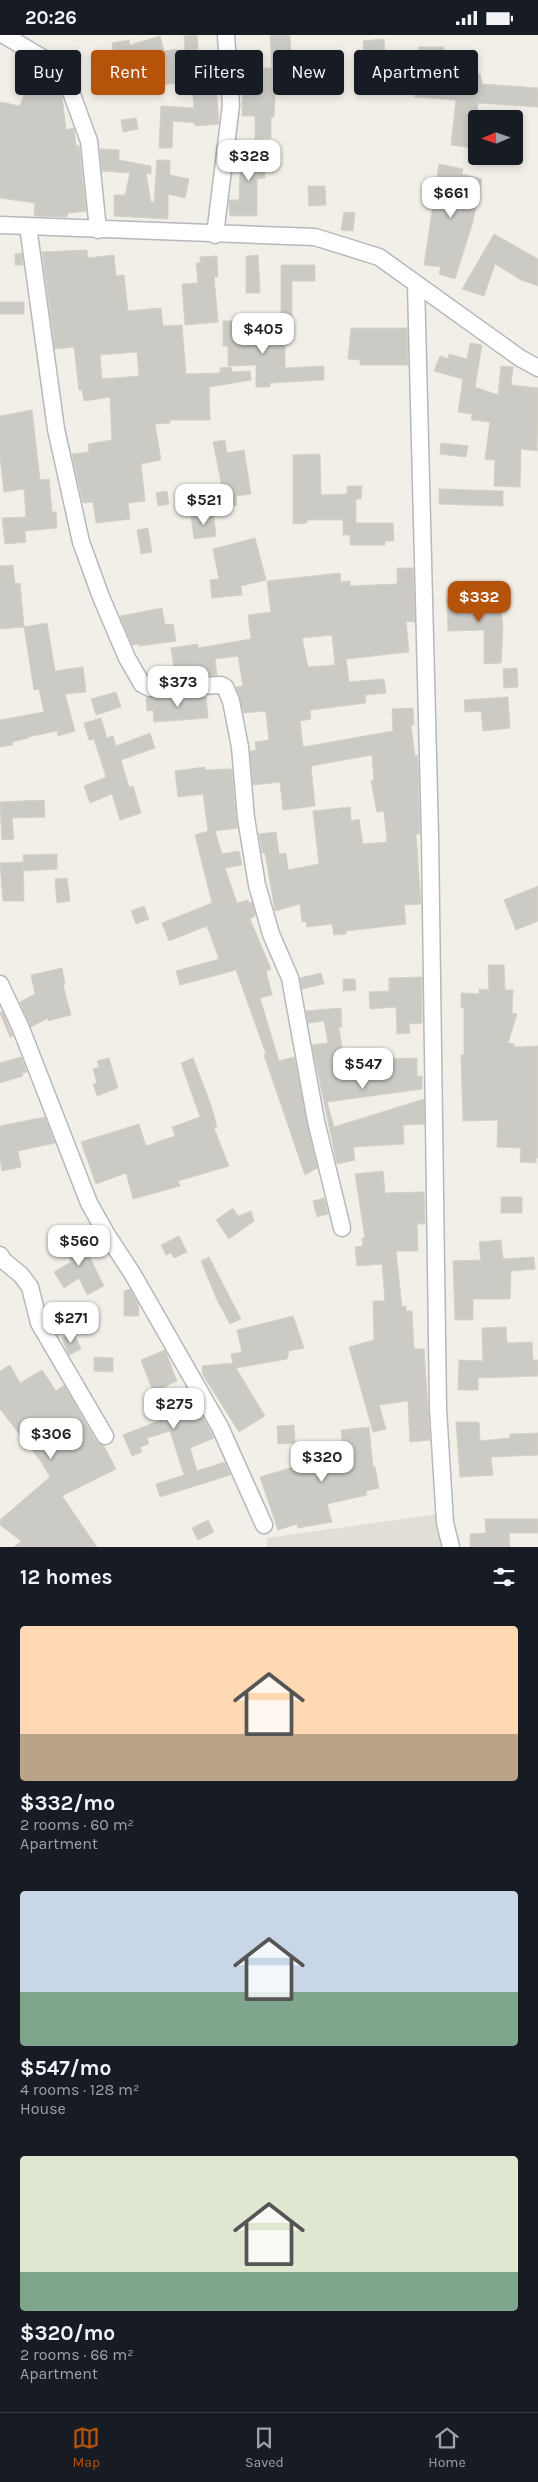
<!DOCTYPE html>
<html lang="en">
<head>
<meta charset="utf-8">
<style>
  body { margin:0; font-family:Karla,sans-serif; background:#20242c; color:#f1f3f6; height:100vh; display:flex; flex-direction:column; font-size:19px; white-space:nowrap }
  * { box-sizing:border-box; margin:0 }
  p { font-size:16px; color:#9ea1a6 }
  .icon { flex:none; width:28px; height:28px; fill:none; stroke:currentColor; stroke-width:2; stroke-linecap:round; stroke-linejoin:round }
  .map { position:relative; height:1512px; overflow:hidden }
  .side { display:flex; flex-direction:column; background:#171b24; flex:1 }
  .side>* { flex:none }
  .banner { position:absolute; left:15px; top:15px; width:509px; height:45px; display:flex; gap:10px }
  .needle { width:32px; rotate:268deg }
  .controls { position:absolute; left:468px; top:75px; display:grid; gap:10px }
  .controls a { display:grid; place-items:center; width:55px; height:55px; border-radius:5px; background:#171b24; box-shadow:0 2px 8px #0003; font-size:25px }
  .price { position:absolute; translate:-50% -42px; padding:0 11px; border-radius:10px; background:#fff; color:#222; font-size:16px; line-height:32px; filter:drop-shadow(0 1px 2px #0008) }
  .price::after { content:''; position:absolute; left:50%; top:30px; width:15px; height:11px; margin-left:-8px; background:inherit; clip-path:polygon(0 0,100% 0,50% 100%) }
  .price.current { background:#b45309; color:#fff }
  ul { padding:0; list-style:none }
  li { display:grid; align-content:center; gap:10px; height:265px; padding:0 20px }
  li span { display:grid; place-items:center; height:155px; border-radius:5px; color:#555 }
  li>.icon { margin-inline-start:auto }
  span .icon { width:90px; height:90px; fill:#fffc; stroke-width:1 }
  li b { font-size:21px }
  h2 { display:flex; justify-content:space-between; align-items:center; height:60px; padding:0 20px; font-size:21px }
  .tag { padding:0 18px; border-radius:5px; background:#171b24; box-shadow:0 2px 8px #0003; font-size:18px; line-height:45px }
  .tag.current { background:#b45309; color:#fff }
  .status { display:flex; justify-content:space-between; align-items:center; height:35px; padding:0 25px; background:#171b24; direction:ltr }
  .status svg { height:14px; fill:currentColor }
  .tab-bar { display:flex; justify-content:space-around; align-items:center; height:70px; border-top:1px solid #363941; background:#171b24; font-size:14px; color:#9ea1a6 }
  .tab-bar a { display:grid; justify-items:center; gap:2px }
  .tab-bar .current { color:#b45309 }
  .map>svg:first-child { display:block }
</style>
</head>
<body>
<div class="status"><b>20:26</b><svg viewBox="0 0 49 12"><path d="M0 12V9h3v3zM5 12V6h3v6zM10 12V3h3v9zM15 12V0h3v12zM26 1h20v11H26zM47 4h2v5h-2z"/></svg></div>
<div class="map">
<svg width="538" height="1512" viewBox="0 0 538 1512">
  <rect width="100%" height="100%" fill="#f1efe8"/>
  <path fill="#e1ded6" d="M438,1479L445,1512H267V1503Z"/>
  <path fill="#cccac5" stroke="#d6d1c6" fill-rule="evenodd" d="M197,0L198,14L185,15L184,1Z
    M270,0H290L292,47H276L274,82H271V103L255,104V81H242L243,51H240L238,33H272Z
    M160,1L164,16L177,14L180,48L124,53L123,45L118,46L112,8L129,5L130,10Z
    M384,4L386,33L365,34L363,6Z
    M419,12H444L443,36L480,39L482,49L538,53V72L478,68L473,113L451,110L456,65L415,62V28H418Z
    M212,33H218L220,51H216L219,89L195,91V88L173,86L172,113H159L161,71L194,73L191,39L215,40Z
    M31,41L56,44L62,61L66,95L74,93L76,111L79,110L86,176L68,178L67,182L34,181L35,168L0,163V67L20,71Z
    M136,83L138,94L123,97L121,85Z
    M264,112L265,143L257,144V181H230L229,165H239L241,116H244V113Z
    M100,114L119,115V125L151,131V139L146,138L151,167H154L157,125H170V140L189,144L185,163L168,159V184L114,181V160H125L130,138L102,136Z
    M439,129L463,134L462,139L482,144L472,190L455,244L439,239L441,232L424,230Z
    M308,151H325L326,170L309,171Z
    M344,177L355,178L353,196L341,195Z
    M494,199L538,224V251L521,245L495,229L484,261L462,254Z
    M87,215L88,223L114,220L116,241L124,240L128,276L161,273L163,291L182,290L186,339L220,338V333L231,332L232,337L250,336L251,345L209,352L210,385H170V388L155,389L161,425L141,429L145,466L128,468L130,484L96,488L93,467L83,468L72,419L89,417L88,409L112,405L110,362L84,366L82,355H79L74,312L55,314L42,217ZM137,317L139,341L102,344L100,320Z
    M22,218L23,230H15V219Z
    M258,220L260,258H246V221Z
    M217,221L218,242H214L218,287L185,290L182,249L198,248L196,228H200V222Z
    M281,230H315V246H292V285H281Z
    M0,267H24V279H0Z
    M262,285L263,311L285,310V333L324,331V345L270,348V352H256V330L228,331V311H223V286Z
    M351,293H407L408,330H360V325L348,324Z
    M470,308L482,310L475,352L498,360L501,331L513,332L511,350L538,353L537,416L521,414L520,452L494,451L495,425L485,424L490,387L471,385L472,379L458,377L463,344L434,336L440,321L448,324L449,319L467,324Z
    M32,375L40,445L49,444L52,477H56L57,493L25,496L26,507L5,509L2,483L26,482L24,454L4,457L0,423V381Z
    M225,405L227,418L244,415L251,459L236,461L237,470L226,472L213,407Z
    M441,408L468,411L466,422L440,419Z
    M320,419L321,460L347,459V451H362L361,464H356V488H393L394,506H385V510H350V500H343V485H307V488L293,489V420Z
    M439,454L503,456V471L439,469Z
    M167,456L169,469L158,471L156,458Z
    M213,477L216,501L194,504L191,480Z
    M148,493L152,517L141,519L137,495Z
    M255,503L266,545L241,551L242,560L212,563L210,545L219,544L213,514Z
    M13,530L15,549L20,548L24,592L0,594V531Z
    M397,533H413L415,587L406,586L409,617L346,624L349,647L384,644L386,658L365,660L366,668L310,675L311,684L300,686L303,712L393,696L392,674L413,673L414,690H411L415,721L417,720L418,728L420,799H416L421,869L404,870L406,889L346,896V899L334,900L332,889L307,892L306,886L302,887L300,869L275,876L265,818H262L259,799L276,797L279,819L286,818L288,835L319,829L313,776L350,772L351,786L359,784L363,809L387,807L384,776L377,777L371,746L374,745L372,720L311,731L315,771L283,775L280,747L253,750L250,716L256,715L255,707L269,705L266,678L264,676L244,678L236,652L243,651L238,621L215,624L217,640L182,642L181,632L174,633L171,613L198,609V613L251,604L248,580L271,577L267,546L340,538L341,547L350,546V551L397,549ZM332,600L335,630L308,632L302,603Z
    M447,563H500L503,594L501,628L484,629V595L448,596Z
    M162,573L165,590L173,589L176,606L139,611V609L132,610L120,581Z
    M47,588L55,636L83,632L86,657L65,659L75,696L58,701L57,696L28,702L29,703L12,707L13,710L0,712V685L44,677L39,654L34,655L24,592Z
    M517,633L518,652L504,653L503,634Z
    M116,657L121,672L96,680L91,664Z
    M206,661L208,683L154,687L153,675L147,676L146,662Z
    M508,662L510,693L483,696L481,676L465,677L464,665Z
    M101,683L107,703L113,701L116,711L150,698L155,713L121,725L129,752L133,751L141,778L120,785L112,759L90,768L84,751L106,742L94,704L89,705L84,688Z
    M205,732V735L232,734L237,793L215,796L222,819L239,816L242,830L225,833L237,868L248,865L249,868L252,867L255,881L250,884L271,934L266,936L272,960L260,963L279,1026L294,1022L317,1133L305,1140L264,1020L266,1019L236,935L180,950L176,936L219,924L207,891L169,906L162,888L212,868L195,800L208,796L203,759L178,762L175,736Z
    M44,765L45,782L12,783L14,804L2,805L0,767Z
    M57,819V834L24,836L23,820Z
    M23,827L24,866H3L0,828Z
    M67,843L70,866L57,868L55,844Z
    M538,851V886L516,895L504,865Z
    M144,871L149,884L136,889L131,876Z
    M488,930H504L505,955H513L512,978L517,979L508,1008L514,1009V1012L538,1011V1123H536V1128L520,1127L521,1113L497,1112L498,1085L463,1086L461,1020H464V973H461V958L479,959V954L489,955Z
    M62,933L65,949L63,950L71,980L48,986V983L31,992L20,967L35,959L31,940Z
    M321,938L324,949L302,954L300,943Z
    M422,942V988L409,989L410,998L397,999L396,972L370,974L369,957L389,956V943Z
    M343,944H355L356,955L343,956Z
    M341,973L342,992H339L343,1021L355,1019L356,1025L417,1023V1041H422V1054L327,1067L334,1092L424,1064V1089L403,1090L404,1109L353,1112L355,1125L337,1129L312,1010L328,1008L324,986L308,988L306,976Z
    M2,976L13,1001L10,1002L0,978Z
    M21,1022L27,1037L22,1038L23,1041L0,1048V1028Z
    M109,1023L118,1053L97,1061L93,1049L97,1048L93,1034L99,1032L97,1026Z
    M193,1023L211,1070L217,1092L214,1093L229,1131L178,1146L180,1151L133,1164L126,1138L96,1149L81,1107L139,1089L146,1111L175,1101L172,1092L200,1082L181,1028Z
    M45,1082L55,1108L18,1116L21,1132L2,1136L0,1124V1091Z
    M383,1136L385,1158L424,1157L425,1189H417L418,1216H396L402,1272L406,1271V1276H412L414,1314H424L430,1405L410,1407L408,1366L379,1370L386,1394L373,1397L349,1312L374,1305L373,1266H385L382,1229L357,1231L355,1212L363,1211L362,1203H365L355,1139Z
    M501,1162H522V1178H501Z
    M324,1163L328,1179L317,1182L313,1166Z
    M233,1173L238,1181L251,1176L254,1186L229,1204L216,1185Z
    M79,1200L104,1251L87,1260L79,1243L64,1253L54,1237L71,1227L62,1208Z
    M179,1201L187,1217L174,1223L171,1218L166,1220L161,1210Z
    M501,1205L503,1224L534,1222L535,1234L511,1236L510,1264H473V1285H455L453,1226L481,1225L479,1207Z
    M209,1222L241,1284L230,1289L217,1265L201,1226Z
    M130,1254L138,1269L139,1281H124V1256Z
    M293,1281L304,1313L289,1316L287,1324L236,1333L265,1381L239,1397L203,1340L202,1331L233,1328L231,1319L242,1317L237,1295Z
    M506,1292L507,1308L532,1307L533,1325H538V1341L478,1343V1355H458L459,1325L483,1326L482,1293Z
    M74,1298L81,1314L69,1320L62,1303Z
    M165,1315L177,1346L164,1352L177,1380L198,1373L214,1403L190,1413L197,1436L225,1427L230,1440L160,1462L156,1449L184,1440L170,1396L147,1403L149,1409L140,1412L142,1417L132,1421L123,1400L161,1385L150,1361L154,1359L141,1325Z
    M94,1322L113,1323V1337L94,1336Z
    M10,1330L20,1348L42,1335L56,1356L64,1350L96,1406L104,1411L116,1434L62,1461L97,1512H14L21,1506L0,1490V1485L50,1442L42,1428L0,1374V1336Z
    M456,1387H479L480,1406L510,1403V1399L538,1398V1420L491,1422L493,1440L460,1442Z
    M294,1390L295,1408L278,1409L277,1391Z
    M369,1392L373,1432H375L379,1453L366,1456L367,1460L327,1469L332,1487L298,1493L297,1489L278,1495L260,1442L300,1430L299,1428L312,1424L315,1430L344,1421L341,1395Z
    M485,1484H538V1498H509L510,1512H470V1499L486,1498Z
    M208,1485L214,1497L198,1505L192,1493Z"/>
  <g fill="none" stroke-linecap="round" stroke-linejoin="round">
    <defs>
      <path id="street" d="M4,0L63,35L89,106L98,195
        M0,190L315,202L379,222L520,323L538,333
        M28,191L56,394L81,507L101,562L127,623L142,649L150,653L221,650L225,652L231,666L240,712L246,783L257,850L271,899L290,943L316,1086L342,1193
        M215,200L231,70L226,0
        M416,249L430,801L438,1374L445,1488L451,1512
        M0,949L20,991L89,1168L107,1200L132,1238L220,1392L264,1490
        M0,1220L4,1226L21,1240L30,1252L39,1288L105,1401"/>
    </defs>
    <use href="#street" stroke="#b5b8bc" stroke-width="19"/>
    <use href="#street" stroke="#fff" stroke-width="16"/>
  </g>
</svg>
<div class="controls">
<a><svg class="needle" viewBox="-14 -14 28 28"><path d="M0-13l5 13h-10z" fill="#e53935"/><path d="M0 13l5-13h-10z" fill="#9ea1a6"/></svg></a>
</div>
<b class="price" style="left:249px;top:147px">$328</b>
<b class="price" style="left:451px;top:184px">$661</b>
<b class="price" style="left:263px;top:320px">$405</b>
<b class="price" style="left:204px;top:491px">$521</b>
<b class="price current" style="left:479px;top:588px">$332</b>
<b class="price" style="left:178px;top:673px">$373</b>
<b class="price" style="left:363px;top:1055px">$547</b>
<b class="price" style="left:79px;top:1232px">$560</b>
<b class="price" style="left:71px;top:1309px">$271</b>
<b class="price" style="left:174px;top:1395px">$275</b>
<b class="price" style="left:51px;top:1425px">$306</b>
<b class="price" style="left:322px;top:1448px">$320</b>
<div class="banner">
<a class="tag">Buy</a>
<a class="tag current">Rent</a>
<a class="tag">Filters</a>
<a class="tag">New</a>
<a class="tag">Apartment</a>
</div>
</div>
<section class="side">
<h2>12 homes<svg class="icon" aria-label="filters" viewBox="0 0 24 24"><path d="M4 7h16M4 17h16"/><circle cx="9" cy="7" r="2"/><circle cx="15" cy="17" r="2"/></svg></h2>
<ul>
<li><span style="background:linear-gradient(#ffd9b3 70%,#b9a48a 0)"><svg class="icon" aria-label="home" viewBox="0 0 24 24"><path d="M3 11l9-7 9 7M6 9v11h12V9"/></svg></span><div><b>$332/mo</b><p>2 rooms · 60 m²</p><p>Apartment</p></div></li>
<li><span style="background:linear-gradient(#c9d6e8 65%,#7fa58c 0)"><svg class="icon" aria-label="home" viewBox="0 0 24 24"><path d="M3 11l9-7 9 7M6 9v11h12V9"/></svg></span><div><b>$547/mo</b><p>4 rooms · 128 m²</p><p>House</p></div></li>
<li><span style="background:linear-gradient(#dfe7d0 75%,#7fa58c 0)"><svg class="icon" aria-label="home" viewBox="0 0 24 24"><path d="M3 11l9-7 9 7M6 9v11h12V9"/></svg></span><div><b>$320/mo</b><p>2 rooms · 66 m²</p><p>Apartment</p></div></li>
</ul>
</section>
<nav class="tab-bar">
<a class="current"><svg class="icon" aria-label="map" viewBox="0 0 24 24"><path d="M3 6l6-2 6 2 6-2v14l-6 2-6-2-6 2zM9 4v14M15 6v14"/></svg>Map</a>
<a><svg class="icon" aria-label="saved" viewBox="0 0 24 24"><path d="M7 4h10v16l-5-4-5 4z"/></svg>Saved</a>
<a><svg class="icon" aria-label="home" viewBox="0 0 24 24"><path d="M3 11l9-7 9 7M6 9v11h12V9"/></svg>Home</a>
</nav>
</body>
</html>
